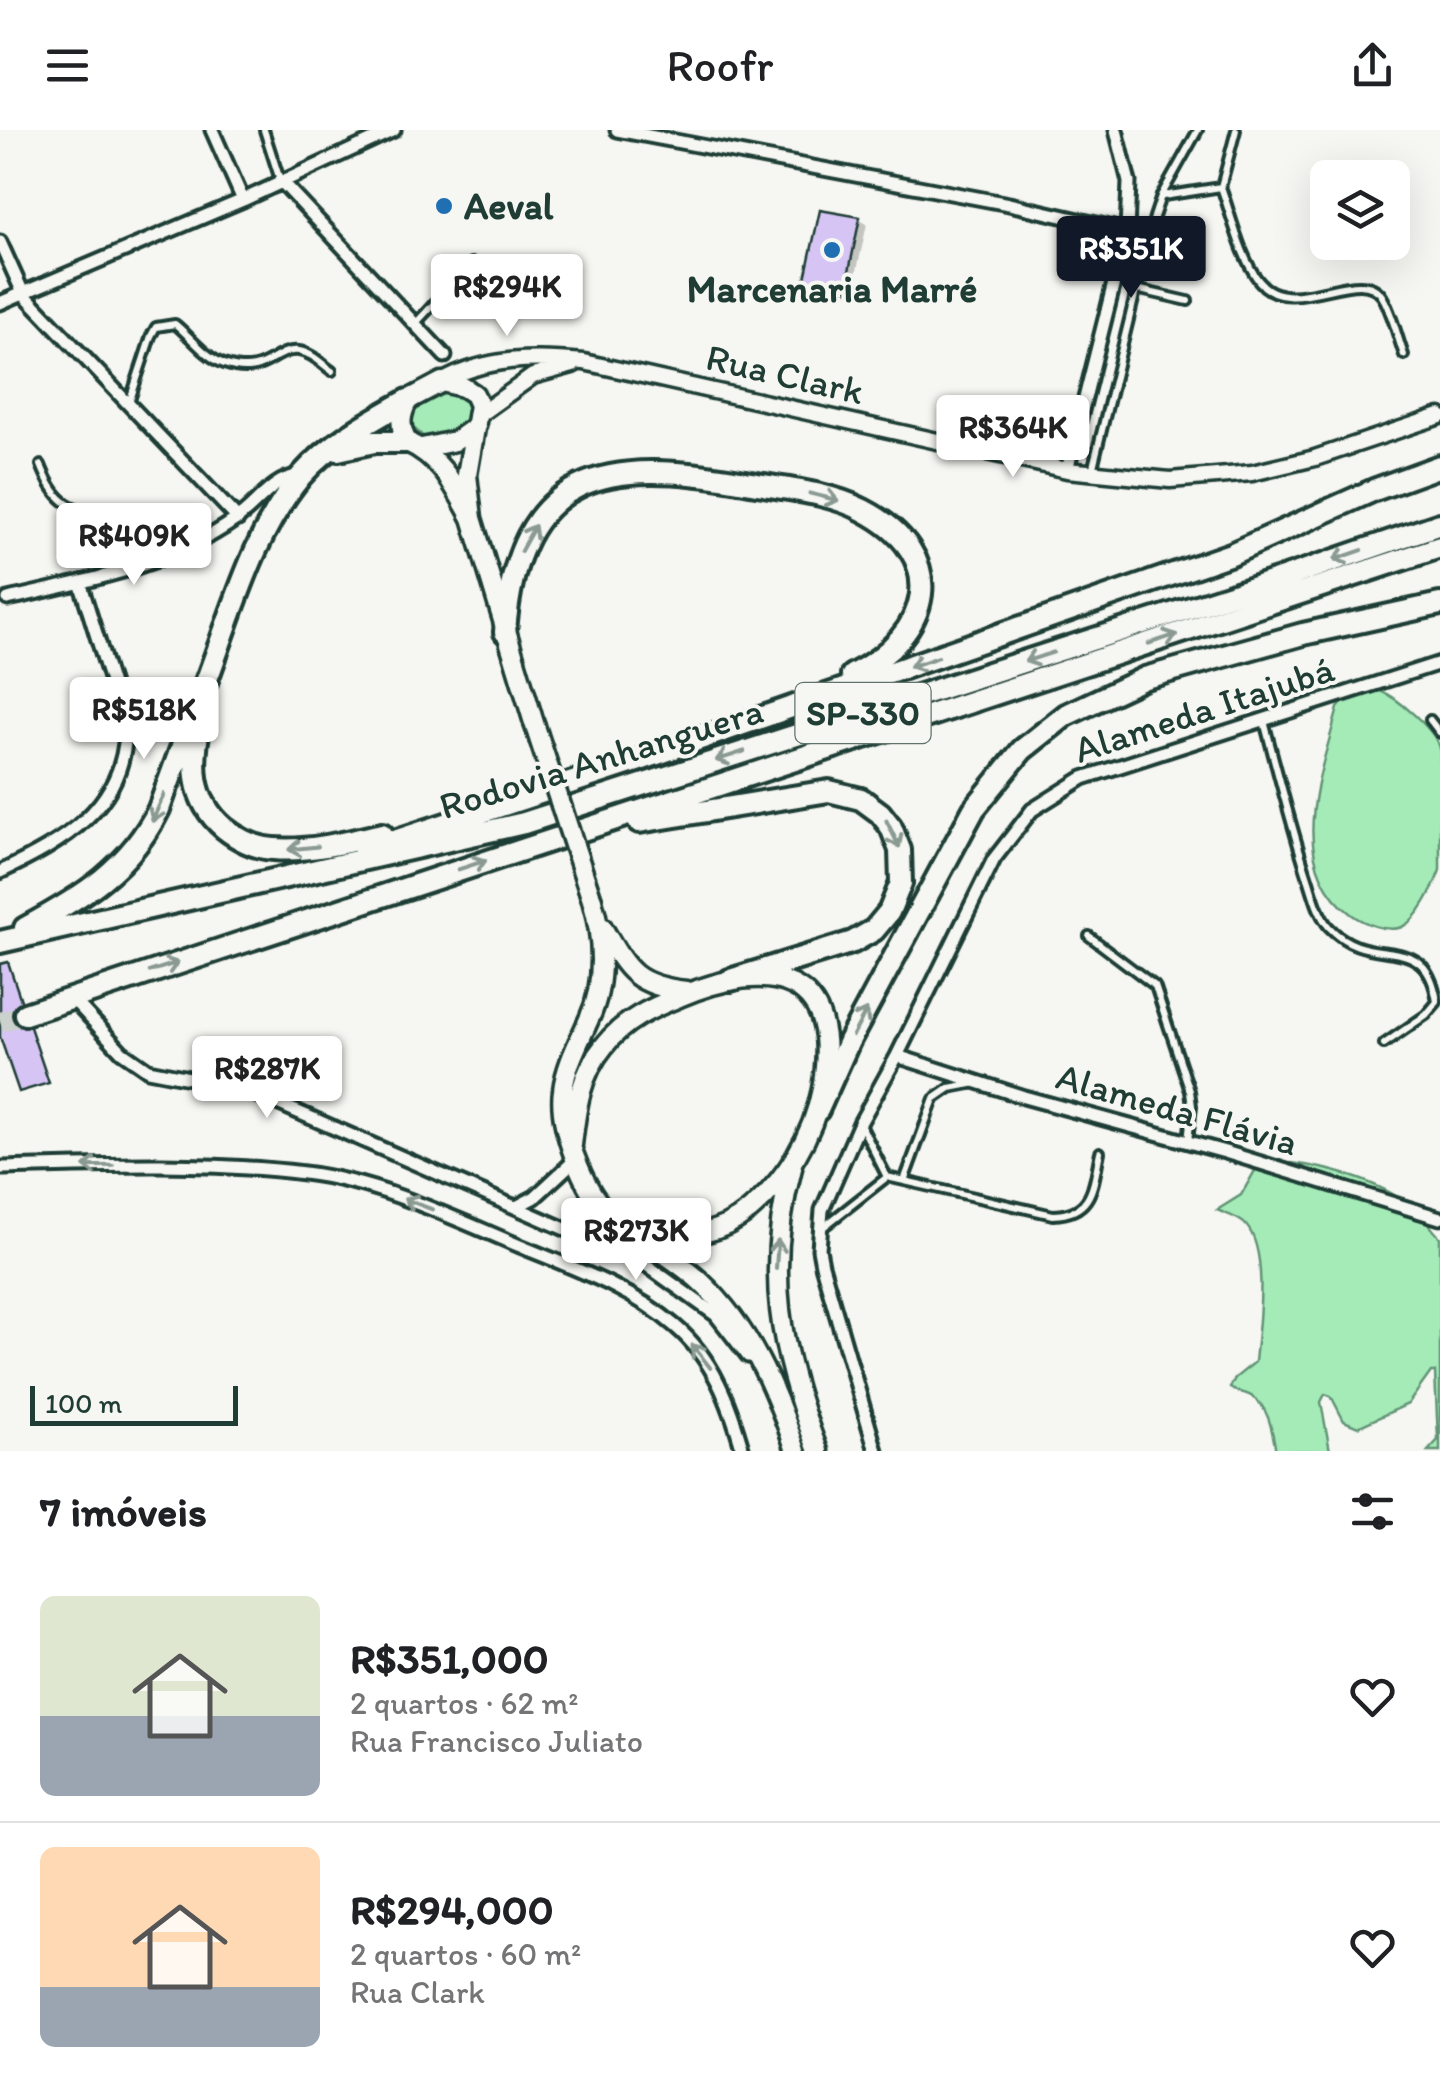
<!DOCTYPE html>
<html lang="pt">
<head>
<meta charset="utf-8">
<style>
  body { margin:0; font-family:Itim,sans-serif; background:#f2f2f2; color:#202124; height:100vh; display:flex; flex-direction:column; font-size:38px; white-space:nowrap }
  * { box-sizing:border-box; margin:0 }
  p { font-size:32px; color:#757577 }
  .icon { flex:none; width:55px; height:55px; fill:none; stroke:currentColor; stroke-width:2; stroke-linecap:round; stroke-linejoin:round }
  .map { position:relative; height:1321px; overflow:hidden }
  .sheet { display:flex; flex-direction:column; background:#fff; flex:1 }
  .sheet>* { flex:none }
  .controls { position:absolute; left:1310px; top:30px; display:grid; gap:20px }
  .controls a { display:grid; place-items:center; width:100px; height:100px; border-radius:15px; background:#fff; box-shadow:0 10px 40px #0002; font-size:50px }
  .scale { position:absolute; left:30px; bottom:25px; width:208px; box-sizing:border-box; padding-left:10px; border:5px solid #1f3d34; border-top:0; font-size:28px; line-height:35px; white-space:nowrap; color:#1f3d34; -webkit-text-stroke:8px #f6f6f2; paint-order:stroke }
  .price { position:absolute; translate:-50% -85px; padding:0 22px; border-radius:10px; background:#fff; color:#222; font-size:32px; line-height:65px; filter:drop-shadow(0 2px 5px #0008) }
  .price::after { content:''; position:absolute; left:50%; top:60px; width:30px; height:22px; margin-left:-15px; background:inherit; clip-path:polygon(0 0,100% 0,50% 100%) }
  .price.current { background:#111827; color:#fff }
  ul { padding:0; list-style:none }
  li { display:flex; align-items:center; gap:30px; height:250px; padding:0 40px }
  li+li { border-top:2px solid #e0e0e0 }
  li span { display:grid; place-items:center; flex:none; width:280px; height:200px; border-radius:15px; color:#555 }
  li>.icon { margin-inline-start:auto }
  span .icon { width:120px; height:120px; fill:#fffc; stroke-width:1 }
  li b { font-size:42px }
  h2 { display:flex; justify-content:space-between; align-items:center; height:120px; padding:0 40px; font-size:42px }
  header { display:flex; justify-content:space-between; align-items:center; height:130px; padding:0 40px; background:#fff; font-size:45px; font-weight:600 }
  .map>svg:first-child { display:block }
</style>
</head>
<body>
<header><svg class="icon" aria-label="menu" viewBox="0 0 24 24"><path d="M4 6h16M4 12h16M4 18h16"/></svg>Roofr<svg class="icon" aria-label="share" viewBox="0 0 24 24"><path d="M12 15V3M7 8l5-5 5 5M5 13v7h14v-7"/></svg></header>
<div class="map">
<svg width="1440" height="1321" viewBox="0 0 1440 1321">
  <rect width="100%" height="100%" fill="#f6f6f2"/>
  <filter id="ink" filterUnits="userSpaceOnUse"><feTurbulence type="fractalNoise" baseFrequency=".01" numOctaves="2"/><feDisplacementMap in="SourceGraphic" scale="20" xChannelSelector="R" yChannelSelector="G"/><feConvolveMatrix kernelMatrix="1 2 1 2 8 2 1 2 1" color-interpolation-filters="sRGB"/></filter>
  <g filter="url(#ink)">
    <path fill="#a5ebb8" stroke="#629476" stroke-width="2.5" d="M432,261H456L469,275C467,300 449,309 425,308L410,295L418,270Z
      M1380,561C1398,568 1433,598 1440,618C1440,625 1440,733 1440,740C1434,757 1419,789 1402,797C1387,803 1363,793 1351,784C1284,733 1321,644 1338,578C1350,562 1361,562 1380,561Z
      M1292,1033C1333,1038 1388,1054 1419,1083C1427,1090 1432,1100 1440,1107V1321H1428L1438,1310L1435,1242H1431L1408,1274L1358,1297L1344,1291L1331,1266L1325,1264L1321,1272L1330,1321H1276C1272,1302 1270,1279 1253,1267C1246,1262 1237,1263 1230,1258L1235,1248L1255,1232C1258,1199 1270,1120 1245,1094C1238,1087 1226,1084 1217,1080L1241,1065L1256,1039Z"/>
    <path fill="#0003" d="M822,83L860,90L867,94L852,163L806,152Z"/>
    <path fill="#d6c4f5" stroke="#1f3d34" stroke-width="2.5" d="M820,80L860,87L845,161L804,153Z
      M8,832L49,953L19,962L0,907V834Z"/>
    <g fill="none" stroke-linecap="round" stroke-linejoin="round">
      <path stroke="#cbd1cc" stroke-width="20" stroke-dasharray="20 10" stroke-linecap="butt" d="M0,892L25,884"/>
      <defs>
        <path id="service" d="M264,0L280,50
          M1221,57C1231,84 1241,129 1259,151C1291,191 1360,132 1382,166C1392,182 1397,206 1404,225
          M1163,66L1221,57L1236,0
          M1136,159L1188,171
          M416,193L472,133
          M129,273L151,206L156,197L175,194C190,206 205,227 224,234C266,249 273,218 299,221C312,223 322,234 332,241
          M41,335C54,369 67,380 103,385C113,386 125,385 134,389C151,395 163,411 176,424
          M1092,341L1154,87L1161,66L1198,0
          M1430,590L1440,603
          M1264,591C1278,644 1291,696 1308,748C1313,763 1318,785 1329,797C1372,843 1426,796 1437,872L1426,885L1384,914
          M1089,806L1155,856L1190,961L1192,976L1188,1011
          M861,995L887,1047
          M904,1051L934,969L950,958L976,953
          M821,1099L887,1047L1053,1085C1094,1084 1093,1055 1100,1022"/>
        <path id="minor" d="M212,0L243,70
          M617,0L1009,74L1127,101
          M280,50L445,226
          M0,112L23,163L243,70L394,0
          M0,173L23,163L238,389
          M1067,340L1127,101L1129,52L1116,0
          M8,469C86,451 168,437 235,390C257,376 271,349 298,346
          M0,742C64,712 124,677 126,600L80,452
          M72,868L122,922L148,940L236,957L275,972L645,1134L716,1185L748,1226
          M897,926L1024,967L1225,1022L1440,1088
          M0,1038C101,1035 203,1031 304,1043C379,1052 451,1087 520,1116C573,1138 631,1158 675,1196C713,1228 730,1274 743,1321
          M516,1077L535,1067L576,1029
          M876,1321L822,1135L819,1119L822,1080L860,993L897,926L994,729L1032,680L1083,648L1440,533"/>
        <path id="tertiary" d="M442,252C486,227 535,227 584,232L1067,340L1170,350L1252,343L1315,328L1440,286
          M480,284L533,246L573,235"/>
        <path id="primary" d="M422,318L455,311L476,296
          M472,388C455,357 441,327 407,312C399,296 400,286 408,270L442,252L463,257L474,264L479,275L467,345L472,388L534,593
          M602,797C627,840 633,855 686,861
          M572,1015C576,979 580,945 604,916C623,891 651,878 679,867C771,828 843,843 822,959C813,1006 786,1050 750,1080C719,1105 688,1109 651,1102C637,1099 619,1094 609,1085C583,1060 558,995 563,960C566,935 579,912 589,889C606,853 603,807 592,770
          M792,1038C764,1142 780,1222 818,1321
          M631,1101C654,1118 681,1133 701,1152C750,1198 775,1258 796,1321"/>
        <path id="motorway" d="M338,320L374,312H407
          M505,502C517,340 607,327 745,352C784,359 828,362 863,380C952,426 932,505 852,545
          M200,592C192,633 190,669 224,698C239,710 255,718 274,719C309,722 348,712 382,704
          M639,692L829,661L861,669L880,683L891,697L900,720L901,753L889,782L874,800L853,812L730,850
          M364,721L637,631L1231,424L1374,360L1440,336
          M25,798C82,767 130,738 159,679C178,625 199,573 218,519C240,458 259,397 301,346C330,313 370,291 408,270
          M0,812L524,693L1277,450L1440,394
          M25,884L1440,417
          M818,980L849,911L974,679L1022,620L1066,585L1145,548L1303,504L1440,474"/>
      </defs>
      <use href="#service" stroke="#1f3d34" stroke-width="14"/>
      <use href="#minor" stroke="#1f3d34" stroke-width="19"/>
      <use href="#tertiary" stroke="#1f3d34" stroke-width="21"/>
      <use href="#primary" stroke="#1f3d34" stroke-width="25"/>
      <use href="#motorway" stroke="#1f3d34" stroke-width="28"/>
      <use href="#service" stroke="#f6f6f2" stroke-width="6"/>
      <use href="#minor" stroke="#f6f6f2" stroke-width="11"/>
      <use href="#tertiary" stroke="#f6f6f2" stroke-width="14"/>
      <use href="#primary" stroke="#f6f6f2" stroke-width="18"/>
      <use href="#motorway" stroke="#f6f6f2" stroke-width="20"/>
      <defs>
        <path id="primary-bridge" d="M534,593L592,770"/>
      </defs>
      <use href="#primary-bridge" stroke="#1f3d34" stroke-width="25" stroke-linecap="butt"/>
      <use href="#primary-bridge" stroke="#f6f6f2" stroke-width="18"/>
    </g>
    <defs><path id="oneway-shaft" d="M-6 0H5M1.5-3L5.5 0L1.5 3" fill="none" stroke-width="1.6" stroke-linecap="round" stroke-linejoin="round" transform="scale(2.5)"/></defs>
    <g stroke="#8a9a93">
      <use href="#oneway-shaft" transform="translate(824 367) rotate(14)"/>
      <use href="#oneway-shaft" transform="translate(528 408) rotate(-61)"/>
      <use href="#oneway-shaft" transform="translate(1348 425) rotate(161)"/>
      <use href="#oneway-shaft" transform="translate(1163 509) rotate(-18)"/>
      <use href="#oneway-shaft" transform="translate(1039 527) rotate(162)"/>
      <use href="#oneway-shaft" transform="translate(924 532) rotate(161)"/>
      <use href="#oneway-shaft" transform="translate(730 626) rotate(162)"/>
      <use href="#oneway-shaft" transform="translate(158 678) rotate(113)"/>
      <use href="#oneway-shaft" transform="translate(893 704) rotate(64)"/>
      <use href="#oneway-shaft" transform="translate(303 718) rotate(174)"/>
      <use href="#oneway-shaft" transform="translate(472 735) rotate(-18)"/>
      <use href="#oneway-shaft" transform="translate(164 837) rotate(-18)"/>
      <use href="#oneway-shaft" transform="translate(860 892) rotate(-62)"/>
      <use href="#oneway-shaft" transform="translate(98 1036) rotate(179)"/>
      <use href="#oneway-shaft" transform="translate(418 1074) rotate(-159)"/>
      <use href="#oneway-shaft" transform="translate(777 1124) rotate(-86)"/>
      <use href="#oneway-shaft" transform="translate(701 1226) rotate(-128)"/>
    </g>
  </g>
  <g fill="#1f6fb2" stroke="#f6f6f2" stroke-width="4">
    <circle cx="444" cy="76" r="10"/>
    <circle cx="832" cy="120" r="10"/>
  </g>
  <g text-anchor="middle" stroke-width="8" stroke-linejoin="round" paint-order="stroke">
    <rect fill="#f6f6f2" stroke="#60746d" stroke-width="2.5" x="795.5" y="553" width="135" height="60" rx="8"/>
    <g font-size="35" font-weight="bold" fill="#1f3d34">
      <text x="863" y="595">SP-330</text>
    </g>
    <g font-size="38" font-weight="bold" fill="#1f3d34" stroke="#f6f6f2" text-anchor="start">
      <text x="464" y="89">Aeval</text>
      <text x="832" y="172" text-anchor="middle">Marcenaria Marré</text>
    </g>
    <g font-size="38" fill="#1f3d34" stroke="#f6f6f2">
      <text transform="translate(785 244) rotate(13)" y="13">Rua Clark</text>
      <text transform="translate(1204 579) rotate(-18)" y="13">Alameda Itajubá</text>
      <text transform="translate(601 628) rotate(-17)" y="13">Rodovia Anhanguera</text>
      <text transform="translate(1177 979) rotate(16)" y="13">Alameda Flávia</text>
    </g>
  </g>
</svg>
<div class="controls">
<a><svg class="icon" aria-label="layers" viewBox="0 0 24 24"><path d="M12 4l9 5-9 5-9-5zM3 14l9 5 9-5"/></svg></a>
</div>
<div class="scale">100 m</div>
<b class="price current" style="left:1131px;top:171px">R$351K</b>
<b class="price" style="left:507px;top:209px">R$294K</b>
<b class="price" style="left:1013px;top:350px">R$364K</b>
<b class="price" style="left:134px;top:458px">R$409K</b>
<b class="price" style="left:144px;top:632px">R$518K</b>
<b class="price" style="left:267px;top:991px">R$287K</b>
<b class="price" style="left:636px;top:1153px">R$273K</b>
</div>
<section class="sheet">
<h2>7 imóveis<svg class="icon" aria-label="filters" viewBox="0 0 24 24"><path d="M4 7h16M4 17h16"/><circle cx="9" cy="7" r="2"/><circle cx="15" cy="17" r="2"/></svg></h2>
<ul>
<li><span style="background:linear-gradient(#dfe7d0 60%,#9aa5b1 0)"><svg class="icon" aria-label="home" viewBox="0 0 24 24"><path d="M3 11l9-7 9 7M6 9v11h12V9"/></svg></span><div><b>R$351,000</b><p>2 quartos · 62 m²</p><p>Rua Francisco Juliato</p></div><svg class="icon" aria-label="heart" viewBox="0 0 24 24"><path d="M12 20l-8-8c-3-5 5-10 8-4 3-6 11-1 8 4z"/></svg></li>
<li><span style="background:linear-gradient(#ffd9b3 70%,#9aa5b1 0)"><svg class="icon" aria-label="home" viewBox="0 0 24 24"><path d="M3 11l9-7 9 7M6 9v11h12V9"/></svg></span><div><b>R$294,000</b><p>2 quartos · 60 m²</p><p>Rua Clark</p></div><svg class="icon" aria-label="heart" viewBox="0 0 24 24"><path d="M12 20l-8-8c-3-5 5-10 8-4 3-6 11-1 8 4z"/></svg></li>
</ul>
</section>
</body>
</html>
